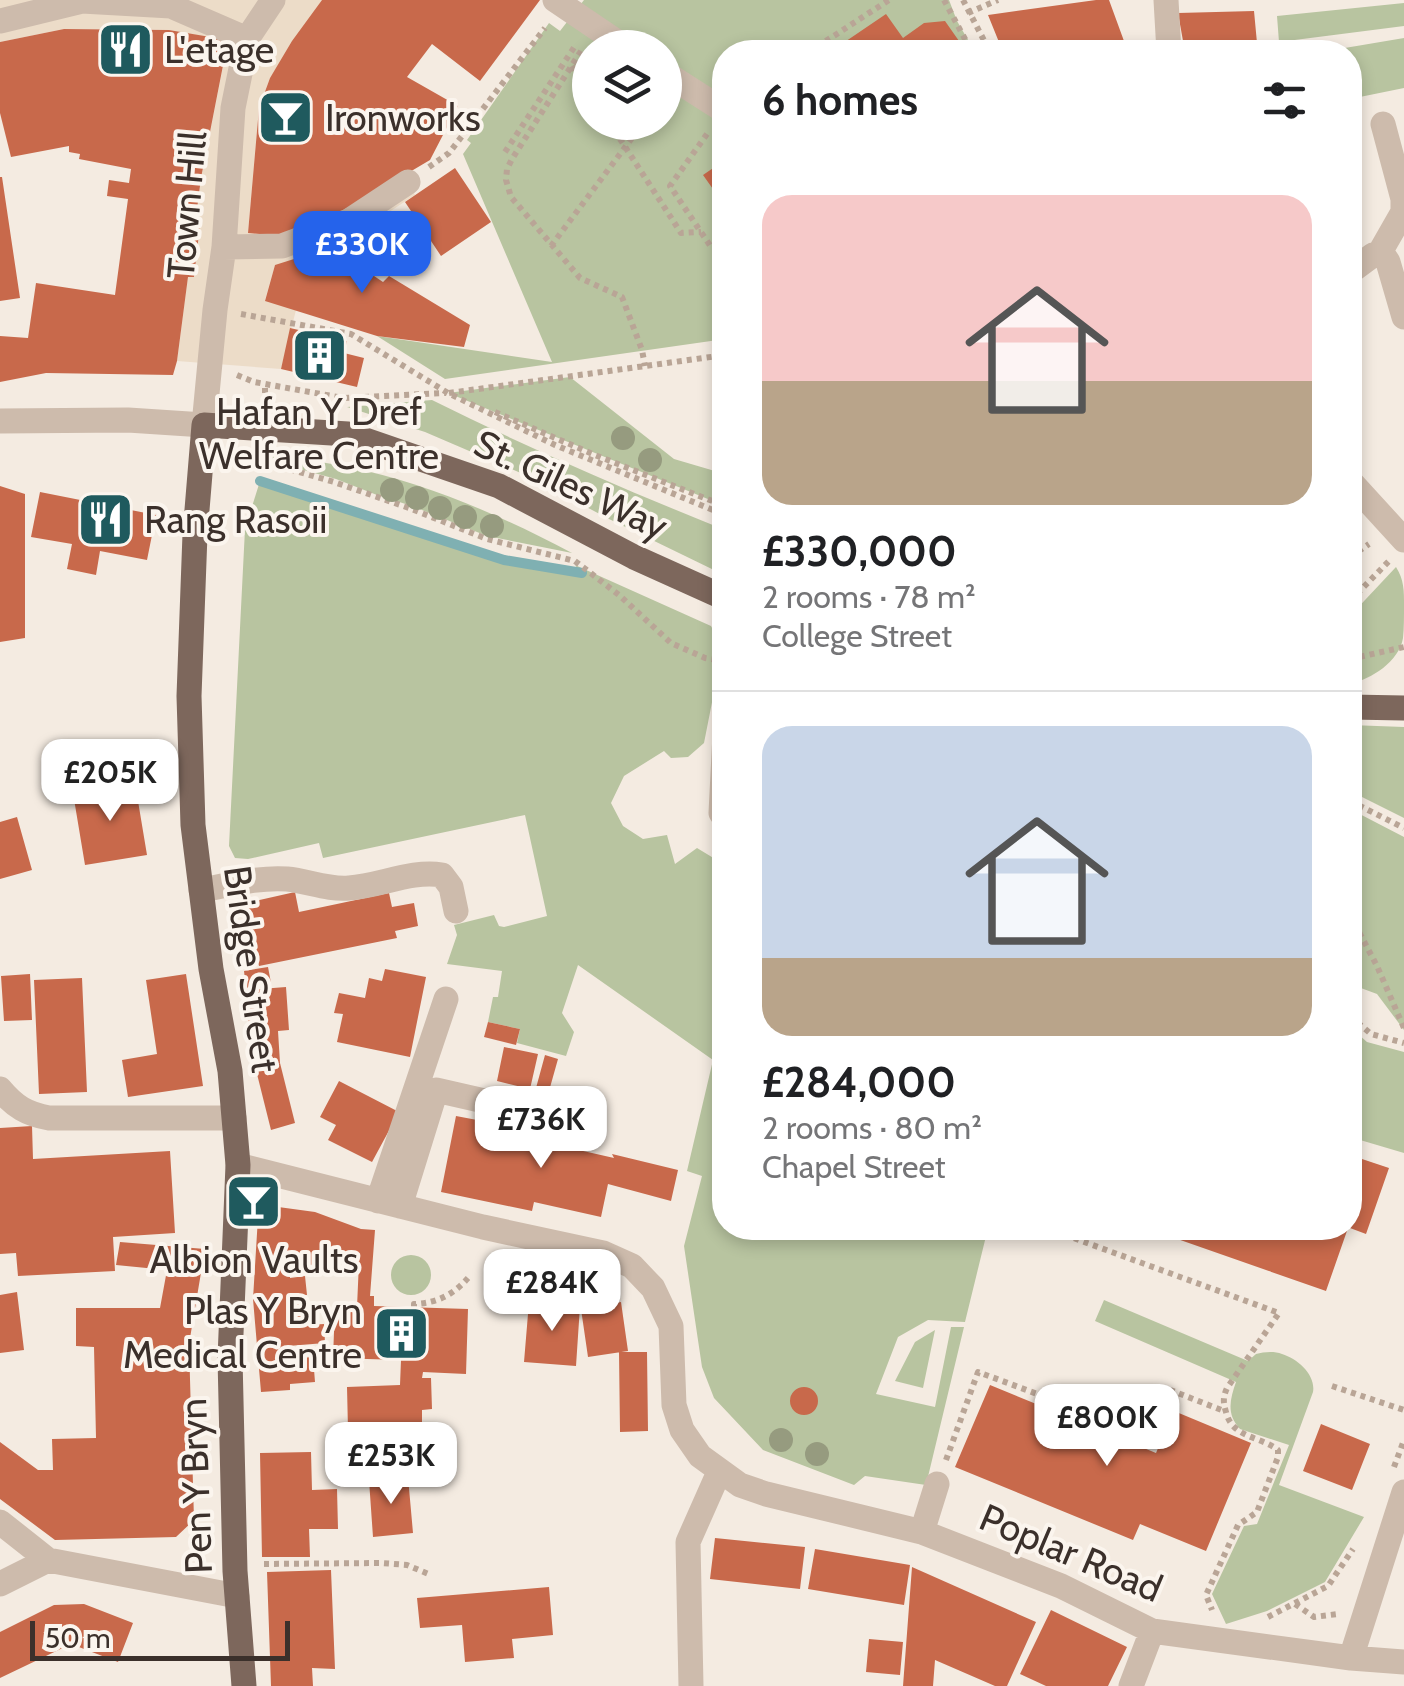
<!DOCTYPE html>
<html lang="en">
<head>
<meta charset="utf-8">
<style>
  body { margin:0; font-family:Cabin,sans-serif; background:#f2f2f2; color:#202124; height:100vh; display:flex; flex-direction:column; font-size:38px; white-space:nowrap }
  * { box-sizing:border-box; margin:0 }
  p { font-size:32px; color:#757577 }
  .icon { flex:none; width:55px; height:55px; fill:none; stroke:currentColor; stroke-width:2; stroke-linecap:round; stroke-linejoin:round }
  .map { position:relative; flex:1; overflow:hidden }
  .panel { position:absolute; left:712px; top:40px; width:650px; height:1200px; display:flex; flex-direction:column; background:#fff; border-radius:40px; box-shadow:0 5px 15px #0003 }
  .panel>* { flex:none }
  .fabs { position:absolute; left:572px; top:30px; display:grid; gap:20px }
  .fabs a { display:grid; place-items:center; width:110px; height:110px; border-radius:50%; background:#fff; box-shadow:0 5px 15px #0003; font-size:50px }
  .scale { position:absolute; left:30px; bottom:25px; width:260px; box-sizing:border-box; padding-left:10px; border:5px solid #3b302b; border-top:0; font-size:28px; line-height:35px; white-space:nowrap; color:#3b302b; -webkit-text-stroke:8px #fbf5ee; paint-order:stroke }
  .price { position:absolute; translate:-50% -85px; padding:0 22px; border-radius:20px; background:#fff; color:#222; font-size:32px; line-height:65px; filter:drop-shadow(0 2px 5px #0008) }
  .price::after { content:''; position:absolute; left:50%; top:60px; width:30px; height:22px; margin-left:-15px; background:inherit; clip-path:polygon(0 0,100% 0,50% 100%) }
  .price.selected { background:#2563eb; color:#fff }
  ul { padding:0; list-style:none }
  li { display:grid; align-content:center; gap:20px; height:530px; padding:0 50px }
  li+li { border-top:2px solid #e0e0e0 }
  li span { display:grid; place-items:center; height:310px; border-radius:30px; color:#555 }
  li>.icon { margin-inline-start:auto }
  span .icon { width:180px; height:180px; fill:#fffc; stroke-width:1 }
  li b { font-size:42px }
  h2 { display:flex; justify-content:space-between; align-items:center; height:120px; padding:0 50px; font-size:42px }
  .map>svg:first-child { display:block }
</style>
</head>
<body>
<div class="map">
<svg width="1404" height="1686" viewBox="0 0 1404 1686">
  <rect width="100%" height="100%" fill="#f4ebe1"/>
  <path fill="#b8c4a0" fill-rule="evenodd" d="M584,0H949L957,21L975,52H725V339L445,379L377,336L552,362L463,154L471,143L467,140L549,23L560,31ZM590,48H665V122H590Z
    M1404,3V26L1279,42L1277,16Z
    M1404,38V88L1350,99V52L1327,51Z
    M570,377L674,459L725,474V506L448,393Z
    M432,400C528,448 626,490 725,530V575L720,574L722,565L718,572L609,519L530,477L425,432L347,407Z
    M272,454C297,459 323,462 348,467C427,483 502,516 572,553L487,536L412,506L377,495L336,479L271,461Z
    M260,481L504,560L581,573L575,565L711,626L722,647L724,669L716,682L704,743L688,757L671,758L664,751L624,776L611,803L623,826L643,839L667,835L675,864L697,848L725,865V1228H988L965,1322L928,1320L898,1337L876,1394L935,1407L951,1327H964L926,1485L865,1476L854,1485L763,1450L714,1398L702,1367L684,1246L702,1176L687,1171L713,1060L578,965L562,1013L574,1032L566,1056L517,1043L520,1029L488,1022L493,997H498L502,971L447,964L457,935L454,925L494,915L499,926L504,927L547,916L525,815L323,858L319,843L248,859L235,858L229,846L245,529Z
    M1396,567C1404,580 1404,590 1404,606C1404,616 1404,628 1403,638C1399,662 1371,679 1350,684V616Z
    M1350,725L1404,727V818L1350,791Z
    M1350,809L1404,837V1030L1377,994L1350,984Z
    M1350,1027L1367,1042L1404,1052V1153L1350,1137Z
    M391 1275a20 20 0 1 1 40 0a20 20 0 1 1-40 0Z
    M1104,1300L1248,1361L1256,1354C1264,1352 1274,1351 1282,1354C1298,1359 1316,1375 1313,1392L1279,1485L1364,1517L1325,1582L1267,1611L1226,1624L1212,1594L1244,1526L1257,1524L1289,1445L1240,1429C1226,1414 1230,1399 1236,1382L1095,1321Z
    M935,1330L923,1388L895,1381L915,1342Z"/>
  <path fill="#ecdcc8" d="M0,0H322L270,78L259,107L248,233L292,237L404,176L415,195L311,263L275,265L265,300L296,310L281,369L177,361L188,277H194L200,226L195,225L201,178L228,41L169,30L64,29L0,42Z"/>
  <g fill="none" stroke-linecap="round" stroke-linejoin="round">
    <path stroke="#7fb0b2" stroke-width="10" d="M260,481L504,560L582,573"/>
  </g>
  <path fill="#c8694b" d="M322,0H540L480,81L432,44L407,77L458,106L430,160L364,199L292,237L248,233L259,108L270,78L292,41Z
    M1096,0H1109L1128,52H1003L988,15Z
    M1254,11L1257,43H1253V52H1185L1178,13Z
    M886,14L903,38L924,23L945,21L959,41L954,52H830Z
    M64,29L169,30L228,40L201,178L195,225H200L194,277H188L177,361L173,375L46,373L0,382V336L28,338L36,283L115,295L128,199L107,196L109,180L129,183L131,169L79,159L80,154L69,152V146L11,157L0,113V42Z
    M725,160V206L703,175Z
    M455,168L491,222L441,256L405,202Z
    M0,177H2L20,298L0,301Z
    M361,228L382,264L371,274L383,282L389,276L470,325L464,347L377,336L265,301L275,265L294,259L311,263Z
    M290,328L347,341L344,353L364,358L357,387L281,369Z
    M0,486L25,494V638L0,642Z
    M40,492L156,515L147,560L100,551L96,575L67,569L72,544L31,537Z
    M135,783L147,855L85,865L73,793Z
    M17,817L32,870L0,879V822Z
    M295,892L299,912L389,893L392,907L414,903L418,926L395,931L397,938L259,966L246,903Z
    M268,967L271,983L246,988L244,971Z
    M385,969L426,977L410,1057L337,1042L343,1014L334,1013L339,993L365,998L369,978L382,981Z
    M30,974L32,1020L4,1021L1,976Z
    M186,974L203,1086L128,1097L122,1060L157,1054L146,980Z
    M82,978L87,1092L39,1094L34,980Z
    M286,987L289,1030L278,1031L280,1063L251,1065L246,990Z
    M488,1022L520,1029L516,1045L484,1037Z
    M504,1047L538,1054L530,1089L497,1081Z
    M545,1055L558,1059L549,1091L536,1088Z
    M280,1063L295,1123L271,1130L256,1070Z
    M339,1081L399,1112L372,1162L328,1140L336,1125L320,1117Z
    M456,1116L519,1128L517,1136L614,1158L612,1154L678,1170L671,1201L608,1184L601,1217L534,1202L532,1211L441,1192Z
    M32,1126L33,1159L170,1151L175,1233L113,1237L115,1271L18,1276L16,1253L0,1254V1128Z
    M1350,1155L1389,1168L1366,1234L1350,1228Z
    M271,1206L315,1212L361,1229L375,1230L370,1296H374V1306L468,1309L466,1374L423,1372L422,1378H431L432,1409L422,1410V1427L348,1430L347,1387L400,1385L401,1360L333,1358L335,1306L357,1307L359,1262L290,1266V1278L305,1276L307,1295L289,1296L290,1303L305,1302L307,1325L324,1324L325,1343L288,1346L289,1359L313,1357L315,1382L290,1384V1390L261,1392L253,1299L258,1217Z
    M1146,1228H1348L1326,1291Z
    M120,1242L205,1249L189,1344L194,1520L176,1537L55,1540L0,1499V1442L38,1470H53L52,1439L96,1438L94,1347L76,1346V1308H160L167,1270L116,1265Z
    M17,1292L24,1350L0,1353V1295Z
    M529,1302L580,1306L576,1366L524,1362Z
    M621,1302L628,1351L588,1357L581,1309Z
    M619,1352H647L648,1431L620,1432Z
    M990,1385L1156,1453L1174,1411L1251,1443L1206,1551L1140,1524L1133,1540L955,1467Z
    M790 1401a14 14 0 1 1 28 0a14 14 0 1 1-28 0Z
    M1321,1424L1370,1444L1352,1490L1303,1471Z
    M311,1452L312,1490L337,1489L338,1529H309L310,1557H262L260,1453Z
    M408,1477L413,1533L373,1537L369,1480Z
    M715,1538L805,1547L800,1589L710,1579Z
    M815,1549L910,1565L904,1605L808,1589Z
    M912,1567L1036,1622L1007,1686H995L935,1660L933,1686H903Z
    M331,1570L335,1669L312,1668L313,1686H271L267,1572Z
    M549,1587L553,1635L512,1639L514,1658L465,1662L462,1625L420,1628L417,1598Z
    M84,1604L133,1623L118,1662L71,1644L0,1678V1632L54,1605Z
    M1051,1610L1127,1647L1108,1686H1046L1020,1674Z
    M869,1639L903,1642L900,1675L866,1672Z"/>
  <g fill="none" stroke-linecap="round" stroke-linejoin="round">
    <path stroke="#b9a596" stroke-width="6" stroke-dasharray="5 5" stroke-linecap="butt" d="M944,0L972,52
      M963,0L990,52
      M968,13L998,0
      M581,51L512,159L507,169L506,180L511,197L580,278L622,297L642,350L645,366
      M809,52L889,0
      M572,66L590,94
      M609,122L681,233L701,232
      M707,134L670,186L711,247L725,237
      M505,152L575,46
      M429,167L449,153L545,28
      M551,246L644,122
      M241,314L351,334L448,393L555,445L725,515
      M237,375L254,382L343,398L446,393
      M449,393L725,355
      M265,403V384
      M495,412L595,455L725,506
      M261,461L334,482L409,508L487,539L575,561L619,595L671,643L705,658L725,661
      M1350,557L1369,544
      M1350,601L1389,561
      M1350,659L1404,647
      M1350,801L1404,828
      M1350,915L1377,966L1404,1028
      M1350,1016L1371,1034L1404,1043
      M1046,1228L1279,1313L1227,1388C1223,1397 1223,1402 1226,1412C1232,1438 1260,1436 1278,1450V1457L1257,1512L1238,1525L1206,1595L1212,1610
      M414,1307V1304C437,1303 453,1295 468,1278
      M1332,1386L1404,1410
      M946,1460L978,1372L1148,1435L1165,1388L1224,1411
      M1394,1467L1404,1440
      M264,1564L382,1563L407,1565L431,1575
      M1295,1604L1314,1617L1338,1614
      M1268,1617L1328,1586L1353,1549"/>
    <path stroke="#cdbbac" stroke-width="25" d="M555,0L626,48
      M1166,0L1169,52
      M0,21L82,1L171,6L247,39
      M665,73L723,110
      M224,247L282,246L349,221L408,182
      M1379,254L1403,212V199L1383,124
      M1350,272L1373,255L1384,256L1388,262L1404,317
      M0,421L128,420L204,425L215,310L224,247L233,108L247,39L273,0
      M1350,481L1404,540
      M725,734L721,813H725
      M201,890C229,885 258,877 287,879C308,881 328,890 349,888C380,886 411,870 442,875L451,887L456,911
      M0,1089C15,1107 27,1114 49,1118H234
      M238,1165L483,1227L603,1253L632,1266L653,1288L671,1326L674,1405L682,1430L700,1456L740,1485L766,1494L922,1532L1061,1586L1152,1631L1351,1658L1404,1662
      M378,1201L446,999
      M400,1206L436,1090L519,1109
      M0,1522L48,1560L237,1596
      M922,1532L937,1484
      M0,1584L48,1560
      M1351,1658L1404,1492
      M691,1686L688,1542L719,1472
      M1131,1686L1152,1631"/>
    <path stroke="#7d675c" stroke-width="25" d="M1350,707L1404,708
      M244,1686L235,1571L230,1358L238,1165L230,1071L211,969L193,825L189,696L195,534L204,425L348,434L499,486L634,557L725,598"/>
  </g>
  <g fill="#969b7f">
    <circle cx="623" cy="438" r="12"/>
    <circle cx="650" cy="460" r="12"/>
    <circle cx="392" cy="490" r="12"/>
    <circle cx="417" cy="498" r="12"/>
    <circle cx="440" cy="508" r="12"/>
    <circle cx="465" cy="517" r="12"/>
    <circle cx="492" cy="526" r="12"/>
    <circle cx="781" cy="1440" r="12"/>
    <circle cx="817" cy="1454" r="12"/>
  </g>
  <defs>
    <symbol id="restaurant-square" viewBox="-11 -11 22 22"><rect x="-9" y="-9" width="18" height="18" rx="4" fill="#1f5a5e" stroke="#fbf5ee"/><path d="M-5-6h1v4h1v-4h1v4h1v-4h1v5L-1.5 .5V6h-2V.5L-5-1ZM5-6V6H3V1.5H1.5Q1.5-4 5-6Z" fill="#fff"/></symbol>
    <symbol id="bar-square" viewBox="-11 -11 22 22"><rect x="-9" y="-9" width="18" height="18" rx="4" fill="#1f5a5e" stroke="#fbf5ee"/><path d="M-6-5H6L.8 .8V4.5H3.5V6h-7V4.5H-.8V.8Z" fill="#fff"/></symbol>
    <symbol id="building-square" viewBox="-11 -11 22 22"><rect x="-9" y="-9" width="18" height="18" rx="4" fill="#1f5a5e" stroke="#fbf5ee"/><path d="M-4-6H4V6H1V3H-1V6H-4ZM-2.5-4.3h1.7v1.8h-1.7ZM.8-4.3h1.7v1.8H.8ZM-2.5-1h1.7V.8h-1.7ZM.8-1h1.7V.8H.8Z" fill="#fff"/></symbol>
  </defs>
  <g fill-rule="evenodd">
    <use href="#restaurant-square" x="94" y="18" width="63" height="63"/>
    <use href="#bar-square" x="254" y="86" width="63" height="63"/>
    <use href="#building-square" x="288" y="324" width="63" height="63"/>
    <use href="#restaurant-square" x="74" y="488" width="63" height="63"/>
    <use href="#bar-square" x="222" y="1170" width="63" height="63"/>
    <use href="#building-square" x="370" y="1302" width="63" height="63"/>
  </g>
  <g text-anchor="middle" stroke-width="8" stroke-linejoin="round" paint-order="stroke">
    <g font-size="38" fill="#3b302b" stroke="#fbf5ee" text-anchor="start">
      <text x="164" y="63">L'etage</text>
      <text x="325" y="131">Ironworks</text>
      <text x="319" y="425" text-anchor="middle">Hafan Y Dref<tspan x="319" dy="44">Welfare Centre</tspan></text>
      <text x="144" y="533">Rang Rasoii</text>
      <text x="254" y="1273" text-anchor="middle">Albion Vaults</text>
      <text x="362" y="1324" text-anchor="end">Plas Y Bryn<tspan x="362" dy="44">Medical Centre</tspan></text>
    </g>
    <g font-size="38" fill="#3b302b" stroke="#fbf5ee">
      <text transform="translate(187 205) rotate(-85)" y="13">Town Hill</text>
      <text transform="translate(571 485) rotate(25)" y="13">St. Giles Way</text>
      <text transform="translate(251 969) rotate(82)" y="13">Bridge Street</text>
      <text transform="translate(196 1486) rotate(-92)" y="13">Pen Y Bryn</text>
      <text transform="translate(1071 1553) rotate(23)" y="13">Poplar Road</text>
    </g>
  </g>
</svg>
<div class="fabs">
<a><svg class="icon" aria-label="layers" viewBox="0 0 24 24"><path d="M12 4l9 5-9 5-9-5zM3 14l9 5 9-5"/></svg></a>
</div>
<div class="scale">50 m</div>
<b class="price selected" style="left:362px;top:296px">£330K</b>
<b class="price" style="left:110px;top:824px">£205K</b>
<b class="price" style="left:541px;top:1171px">£736K</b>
<b class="price" style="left:552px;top:1334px">£284K</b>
<b class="price" style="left:1107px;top:1469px">£800K</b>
<b class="price" style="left:391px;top:1507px">£253K</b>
<section class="panel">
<h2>6 homes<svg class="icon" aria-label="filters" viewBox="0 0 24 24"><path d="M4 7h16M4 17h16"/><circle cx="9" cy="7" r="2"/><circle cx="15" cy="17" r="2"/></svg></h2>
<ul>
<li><span style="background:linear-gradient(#f6c9c9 60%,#b9a48a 0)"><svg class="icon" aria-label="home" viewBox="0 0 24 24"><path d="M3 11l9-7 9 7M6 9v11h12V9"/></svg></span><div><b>£330,000</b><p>2 rooms · 78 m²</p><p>College Street</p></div></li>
<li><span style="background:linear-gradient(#c9d6e8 75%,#b9a48a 0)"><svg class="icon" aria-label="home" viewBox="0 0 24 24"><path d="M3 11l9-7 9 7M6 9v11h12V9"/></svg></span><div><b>£284,000</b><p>2 rooms · 80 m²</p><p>Chapel Street</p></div></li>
</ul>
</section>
</div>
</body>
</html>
